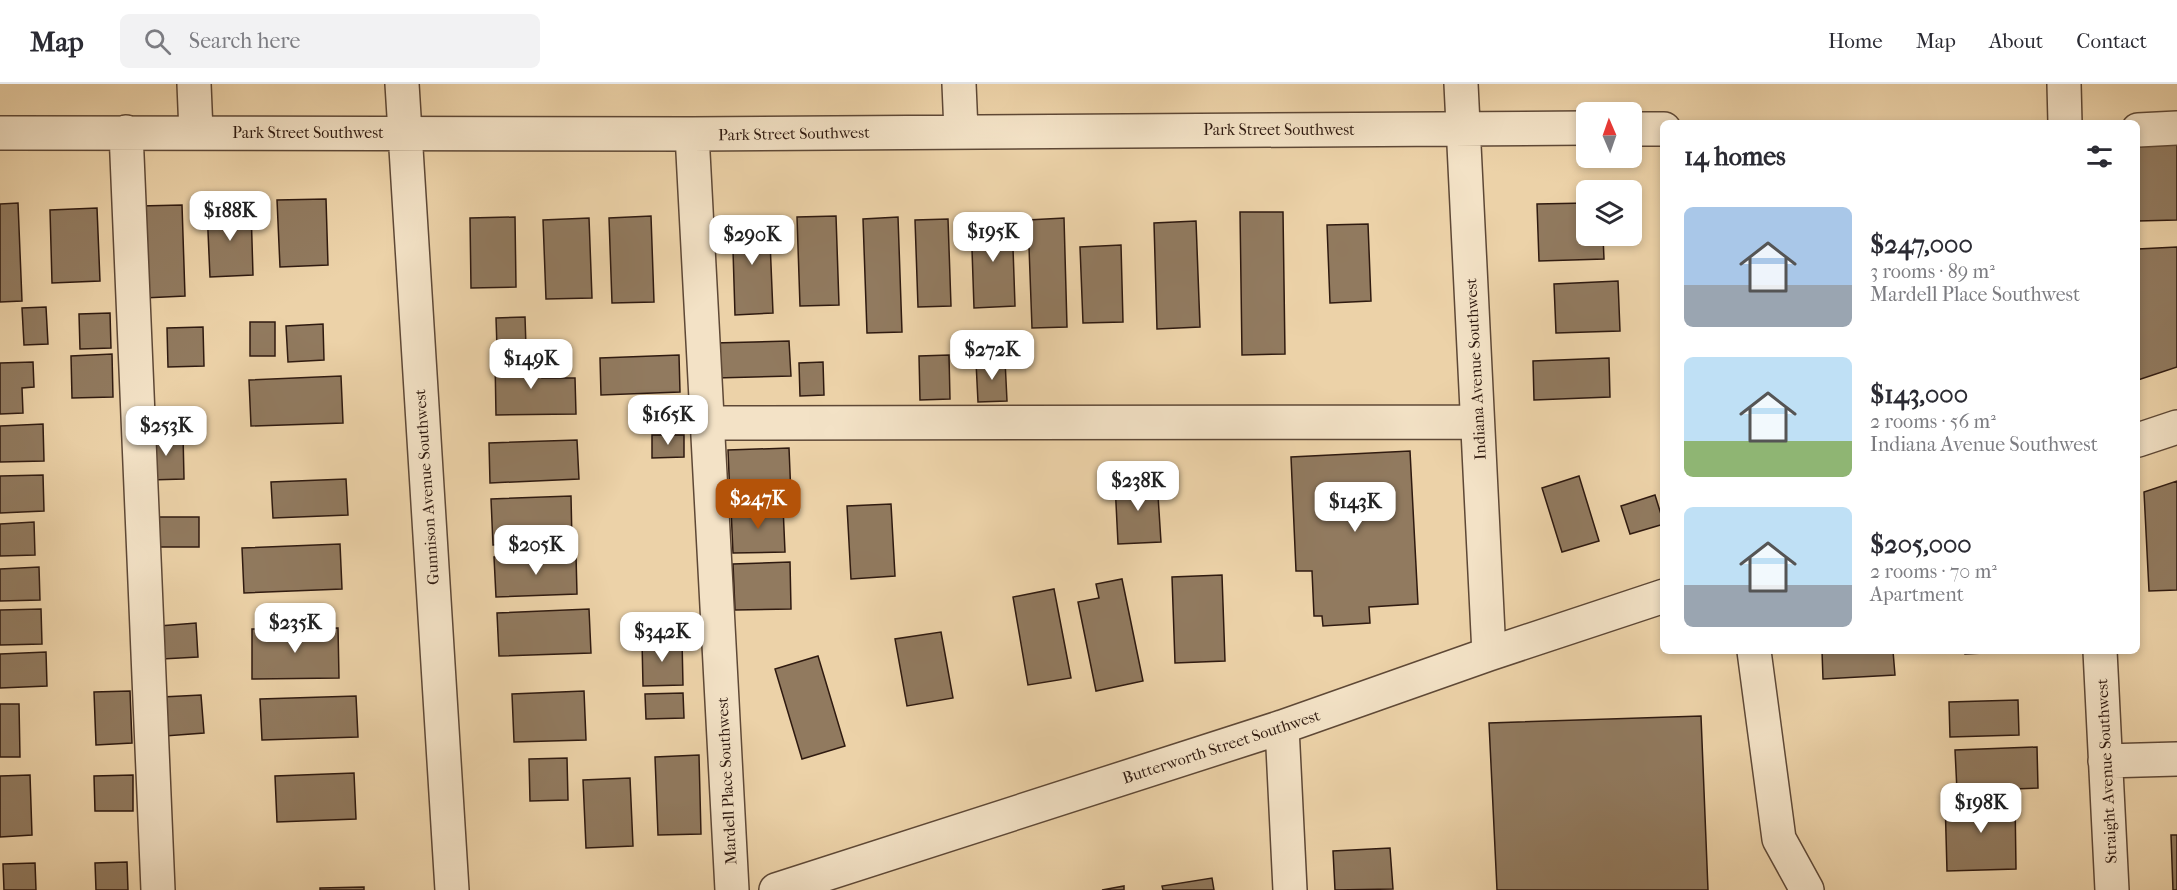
<!DOCTYPE html>
<html lang="en">
<head>
<meta charset="utf-8">
<style>
  body { margin:0; font-family:"IM FELL French Canon",serif; background:#f2f2f3; color:#2b2b33; height:100vh; display:flex; flex-direction:column; font-size:22px; white-space:nowrap }
  * { box-sizing:border-box; margin:0 }
  p { font-size:20px; color:#7c7c81 }
  .icon { flex:none; width:33px; height:33px; fill:none; stroke:currentColor; stroke-width:2; stroke-linecap:round; stroke-linejoin:round }
  .map { position:relative; flex:1; overflow:hidden }
  .details { position:absolute; left:1660px; top:36px; width:480px; height:534px; display:flex; flex-direction:column; background:#fff; border-radius:9px; box-shadow:0 3px 9px #0003 }
  .details>* { flex:none }
  .needle { width:39px; rotate:358deg }
  .tools { position:absolute; left:1576px; top:18px; display:grid; gap:12px }
  .tools a { display:grid; place-items:center; width:66px; height:66px; border-radius:9px; background:#fff; box-shadow:0 3px 9px #0003; font-size:30px }
  .price { position:absolute; translate:-50% -51px; padding:0 14px; border-radius:12px; background:#fff; color:#222; font-size:20px; line-height:39px; filter:drop-shadow(0 2px 3px #0008) }
  .price::after { content:''; position:absolute; left:50%; top:36px; width:18px; height:14px; margin-left:-9px; background:inherit; clip-path:polygon(0 0,100% 0,50% 100%) }
  .price.current { background:#b45309; color:#fff }
  ul { padding:0; list-style:none }
  li { display:flex; align-items:center; gap:18px; height:150px; padding:0 24px }
  li span { display:grid; place-items:center; flex:none; width:168px; height:120px; border-radius:9px; color:#555 }
  li>.icon { margin-inline-start:auto }
  span .icon { width:72px; height:72px; fill:#fffc; stroke-width:1 }
  li b { font-size:26px }
  h2 { display:flex; justify-content:space-between; align-items:center; height:72px; padding:0 24px; font-size:26px }
  header { display:flex; align-items:center; gap:36px; box-sizing:border-box; height:84px; padding:0 30px; background:#fff; border-bottom:2px solid #e1e1e2 }
  header strong { font-size:28px }
  nav { display:flex; gap:33px; margin-inline-start:auto; font-size:21px }
  .search { width:420px; height:54px; background:#f2f2f3; display:flex; align-items:center; gap:15px; box-sizing:border-box; padding:0 21px; border-radius:9px; color:#7c7c81; font-size:22px }
  .map>svg:first-child { display:block }
</style>
</head>
<body>
<header>
<strong>Map</strong>
<div class="search"><svg class="icon" aria-label="search" viewBox="0 0 24 24"><circle cx="10" cy="10" r="6"/><path d="M15 15l6 6"/></svg>Search here</div>
<nav><a>Home</a><a>Map</a><a>About</a><a>Contact</a></nav>
</header>
<div class="map">
<svg width="2177" height="806" viewBox="0 0 2177 806">
  <rect width="100%" height="100%" fill="#ecd2a8"/>
  <filter id="stains"><feTurbulence type="fractalNoise" baseFrequency=".00333" numOctaves="4"/><feColorMatrix values="0 0 0 0 .2 0 0 0 0 .09 0 0 0 0 .02 0 0 0 .5 -.17"/></filter>
  <radialGradient id="worn" r=".72"><stop offset=".6" stop-color="#630" stop-opacity="0"/><stop offset="1" stop-color="#630" stop-opacity=".3"/></radialGradient>
  <path fill="#917a5f" stroke="#2f1a10" stroke-width="1.5" d="M2177,54V136L2138,137V55Z
    M326,115L328,181L280,183L277,116Z
    M18,119L22,217L0,218V120Z
    M1587,119V152H1603L1604,175L1539,177L1537,120Z
    M182,121L185,212L144,214L140,122Z
    M97,124L100,197L52,199L50,126Z
    M251,124L253,191L210,193L207,125Z
    M1240,128H1283L1285,270L1242,271Z
    M651,132L654,218L612,219L609,134Z
    M836,132L839,221L800,222L797,133Z
    M515,133L516,203L471,204L470,134Z
    M769,133L773,229L735,231L732,134Z
    M898,133L902,248L867,249L863,135Z
    M589,134L592,214L546,215L543,136Z
    M1064,134L1067,243L1032,244L1028,136Z
    M948,135L951,222L918,223L915,136Z
    M1012,135L1015,222L974,224L971,136Z
    M1196,137L1200,243L1157,245L1154,139Z
    M1368,140L1371,217L1330,219L1327,141Z
    M1121,161L1123,238L1083,239L1080,163Z
    M2177,163V283L2138,296V165Z
    M1618,197L1620,247L1556,249L1554,200Z
    M46,223L48,260L24,261L22,224Z
    M110,229L111,264L80,265L79,230Z
    M525,233L526,263L497,264L496,234Z
    M250,238H275V272H250Z
    M323,240L324,276L288,278L286,242Z
    M203,243L204,282L168,283L167,244Z
    M789,257L791,292L716,294L714,259Z
    M112,270L113,313L72,314L71,272Z
    M679,271L680,308L601,311L600,274Z
    M949,271L950,315L920,316L919,272Z
    M542,274V294H575L576,330L496,331L495,275Z
    M1609,274L1610,313L1534,316L1533,277Z
    M1005,276L1007,317L978,318L976,278Z
    M33,278L34,303L22,304L23,329L0,330V279Z
    M823,278L824,311L800,312L799,279Z
    M341,292L343,339L251,342L249,296Z
    M43,340L44,377L0,378V342Z
    M149,350H183L184,395L149,396Z
    M652,351H684V373L652,374Z
    M577,356L579,395L490,399L489,359Z
    M789,364L791,412L730,414L728,366Z
    M1410,367L1418,520L1369,523L1370,539L1323,542L1322,532H1314L1312,487H1296L1291,373Z
    M43,391L44,427L0,429V392Z
    M1579,392L1599,457L1562,468L1542,404Z
    M346,395L348,431L273,434L271,398Z
    M1157,396L1161,458L1118,460L1115,399Z
    M2177,397V506L2149,507L2144,408Z
    M1655,411L1664,440L1630,450L1621,422Z
    M571,412L572,458L493,461L491,415Z
    M891,420L895,492L851,495L847,422Z
    M783,422L785,468L733,469L731,424Z
    M159,433H199V463H159Z
    M34,438L35,471L0,472V440Z
    M340,460L342,505L244,509L242,464Z
    M576,471L577,510L496,513L494,473Z
    M790,478L791,525L735,526L733,480Z
    M39,483L40,516L0,517V485Z
    M1222,491L1225,577L1175,579L1172,493Z
    M1122,495L1143,597L1096,607L1078,518L1099,514L1096,500Z
    M1054,505L1071,594L1028,601L1013,513Z
    M41,525L42,560L0,561V526Z
    M589,525L591,569L499,572L497,529Z
    M196,539L198,573L162,575L159,542Z
    M338,544L339,594L252,595V545Z
    M941,548L953,614L907,622L895,555Z
    M682,556L683,601L643,602L642,557Z
    M1822,567H1893L1895,591L1823,595Z
    M1965,567H2025L1965,570Z
    M46,568L47,602L0,604V570Z
    M818,572L845,662L802,675L775,585Z
    M130,607L132,659L96,661L94,608Z
    M584,607L586,656L514,658L512,610Z
    M683,609L684,634L646,635L645,610Z
    M201,611L204,649L165,652L162,613Z
    M356,612L358,653L262,656L260,615Z
    M2018,616L2019,651L1950,653L1949,618Z
    M0,620H19L20,673H0Z
    M1701,632L1708,806H1497L1489,639Z
    M2037,663L2038,704L1957,707L1955,666Z
    M699,671L701,750L658,751L655,673Z
    M567,674L568,716L530,717L529,675Z
    M354,689L356,735L277,738L275,692Z
    M30,691L32,751L0,753V692Z
    M133,691V727H95L94,692Z
    M630,694L633,762L586,764L583,696Z
    M2015,713L2016,785L1947,787L1945,714Z
    M2171,751H2177V806H2173Z
    M1390,764L1393,805L1335,806L1333,767Z
    M127,778L128,806H96L95,779Z
    M35,779L36,806H4L3,780Z
    M1212,794L1214,806H1163L1162,802Z
    M1124,802V806H1102Z
    M364,803V806H320V804Z"/>
  <g fill="none" stroke-linecap="round" stroke-linejoin="round">
    <defs>
      <path id="minor" d="M194,0L196,48
        M402,0L452,806
        M959,0L961,47
        M1461,0L1489,570
        M2064,0L2065,39
        M1632,45H1664
        M2138,46L2177,44
        M126,48L158,806
        M0,49L692,50L1587,44
        M692,50L732,806
        M707,339L1477,338
        M2138,356L2177,343
        M1754,567L1779,755L1807,806
        M2100,567L2112,806
        M1282,643L1290,806
        M2105,677L2177,675
        M776,806L1282,643L1489,570L1664,512"/>
    </defs>
    <use href="#minor" stroke="#5e4836" stroke-width="36"/>
    <use href="#minor" stroke="#f3e2c6" stroke-width="33"/>
  </g>
  <g text-anchor="middle" stroke-width="4.5" stroke-linejoin="round" paint-order="stroke">
    <g font-size="16" fill="#2f1a10" stroke="#f3e2c6">
      <text x="1279" y="51">Park Street Southwest</text>
      <text x="308" y="54">Park Street Southwest</text>
      <text transform="translate(794 49) rotate(-1)" y="6">Park Street Southwest</text>
      <text transform="translate(1475 285) rotate(-93)" y="6">Indiana Avenue Southwest</text>
      <text transform="translate(426 403) rotate(-94)" y="6">Gunnison Avenue Southwest</text>
      <text transform="translate(1221 662) rotate(-18)" y="6">Butterworth Street Southwest</text>
      <text transform="translate(2106 687) rotate(-93)" y="6">Straight Avenue Southwest</text>
      <text transform="translate(726 697) rotate(-93)" y="6">Mardell Place Southwest</text>
    </g>
  </g>
  <rect width="100%" height="100%" filter="url(#stains)"/>
  <rect width="100%" height="100%" fill="url(#worn)"/>
</svg>
<div class="tools">
<a><svg class="needle" viewBox="-14 -14 28 28"><path d="M0-13l5 13h-10z" fill="#e53935"/><path d="M0 13l5-13h-10z" fill="#7c7c81"/></svg></a>
<a><svg class="icon" aria-label="layers" viewBox="0 0 24 24"><path d="M12 4l9 5-9 5-9-5zM3 14l9 5 9-5"/></svg></a>
</div>
<b class="price" style="left:230px;top:158px">$188K</b>
<b class="price" style="left:993px;top:179px">$195K</b>
<b class="price" style="left:752px;top:182px">$290K</b>
<b class="price" style="left:992px;top:297px">$272K</b>
<b class="price" style="left:531px;top:306px">$149K</b>
<b class="price" style="left:668px;top:362px">$165K</b>
<b class="price" style="left:166px;top:373px">$253K</b>
<b class="price" style="left:1138px;top:428px">$238K</b>
<b class="price current" style="left:758px;top:446px">$247K</b>
<b class="price" style="left:1355px;top:449px">$143K</b>
<b class="price" style="left:536px;top:492px">$205K</b>
<b class="price" style="left:295px;top:570px">$235K</b>
<b class="price" style="left:662px;top:579px">$342K</b>
<b class="price" style="left:1981px;top:750px">$198K</b>
<section class="details">
<h2>14 homes<svg class="icon" aria-label="filters" viewBox="0 0 24 24"><path d="M4 7h16M4 17h16"/><circle cx="9" cy="7" r="2"/><circle cx="15" cy="17" r="2"/></svg></h2>
<ul>
<li><span style="background:linear-gradient(#a9c7e8 65%,#9aa5b1 0)"><svg class="icon" aria-label="home" viewBox="0 0 24 24"><path d="M3 11l9-7 9 7M6 9v11h12V9"/></svg></span><div><b>$247,000</b><p>3 rooms · 89 m²</p><p>Mardell Place Southwest</p></div></li>
<li><span style="background:linear-gradient(#bfe0f5 70%,#8fb573 0)"><svg class="icon" aria-label="home" viewBox="0 0 24 24"><path d="M3 11l9-7 9 7M6 9v11h12V9"/></svg></span><div><b>$143,000</b><p>2 rooms · 56 m²</p><p>Indiana Avenue Southwest</p></div></li>
<li><span style="background:linear-gradient(#bfe0f5 65%,#9aa5b1 0)"><svg class="icon" aria-label="home" viewBox="0 0 24 24"><path d="M3 11l9-7 9 7M6 9v11h12V9"/></svg></span><div><b>$205,000</b><p>2 rooms · 70 m²</p><p>Apartment</p></div></li>
</ul>
</section>
</div>
</body>
</html>
